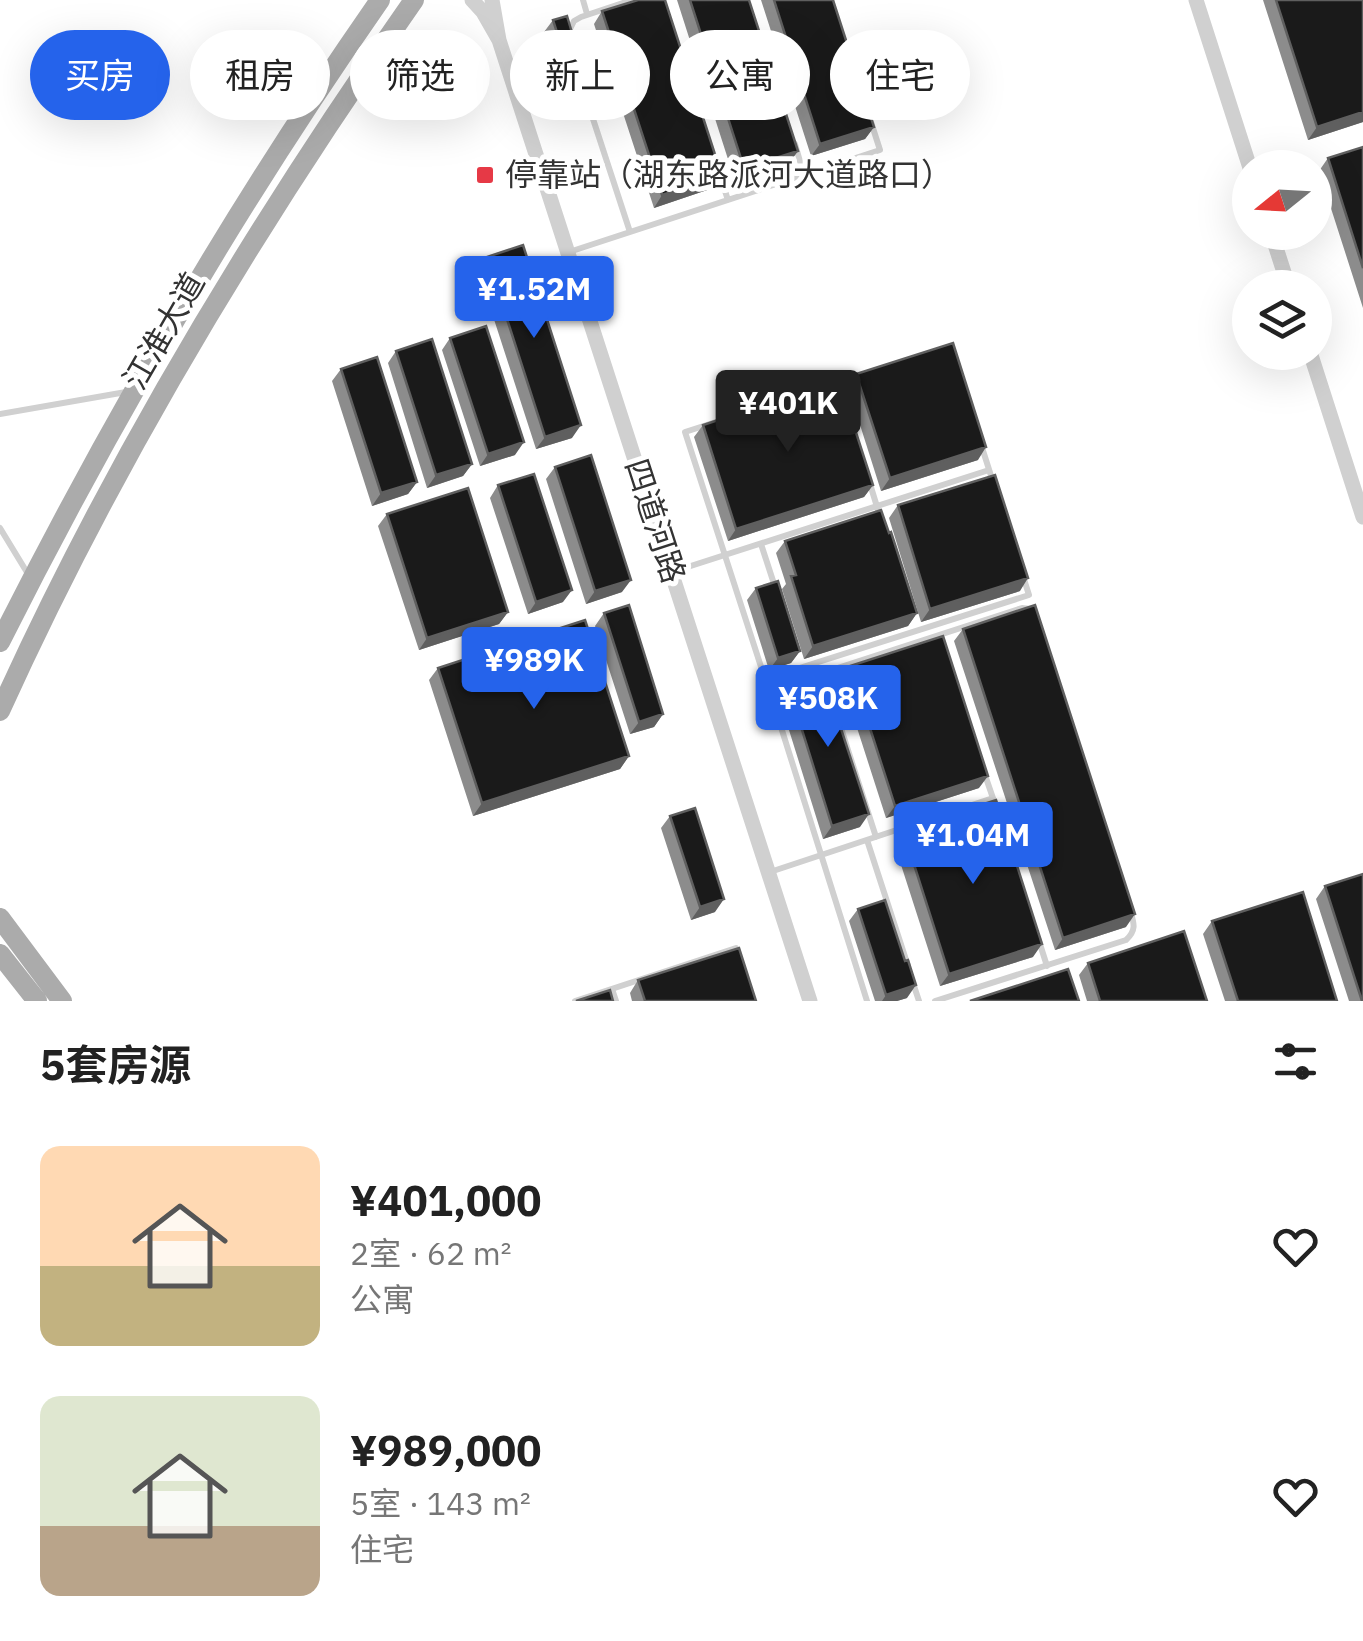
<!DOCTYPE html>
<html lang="zh">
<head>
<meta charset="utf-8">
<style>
  body { margin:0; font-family:"IBM Plex Sans","Noto Sans SC",sans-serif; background:#f2f2f2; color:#222; height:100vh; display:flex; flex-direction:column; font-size:38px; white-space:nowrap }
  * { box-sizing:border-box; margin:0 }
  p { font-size:32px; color:#767676 }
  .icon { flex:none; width:55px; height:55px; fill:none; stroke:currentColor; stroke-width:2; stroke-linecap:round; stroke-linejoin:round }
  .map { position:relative; height:1001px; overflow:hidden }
  .panel { display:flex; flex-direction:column; background:#fff; flex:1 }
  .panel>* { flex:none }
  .hud { position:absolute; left:30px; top:30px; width:1305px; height:90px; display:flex; gap:20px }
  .needle { width:65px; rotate:252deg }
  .controls { position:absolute; left:1232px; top:150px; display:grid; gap:20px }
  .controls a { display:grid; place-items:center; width:100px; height:100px; border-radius:50%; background:#fff; box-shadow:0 10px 40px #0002; font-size:50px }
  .price { position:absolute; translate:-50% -85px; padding:0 22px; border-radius:10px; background:#2563eb; color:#fff; font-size:32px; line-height:65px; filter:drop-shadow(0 2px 5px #0008) }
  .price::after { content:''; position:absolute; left:50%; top:60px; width:30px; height:22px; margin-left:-15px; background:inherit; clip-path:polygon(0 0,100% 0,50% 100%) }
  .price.on { background:#222; color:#fff }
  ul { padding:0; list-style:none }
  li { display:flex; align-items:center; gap:30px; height:250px; padding:0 40px }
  li span { display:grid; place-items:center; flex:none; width:280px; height:200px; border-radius:20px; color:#555 }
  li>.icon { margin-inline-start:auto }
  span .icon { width:120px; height:120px; fill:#fffc; stroke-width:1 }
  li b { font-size:42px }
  h2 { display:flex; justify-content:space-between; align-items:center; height:120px; padding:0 40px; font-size:42px }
  .chip { padding:0 35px; border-radius:45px; background:#fff; box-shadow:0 10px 40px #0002; font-size:35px; line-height:90px }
  .chip.on { background:#2563eb; color:#fff }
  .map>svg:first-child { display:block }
</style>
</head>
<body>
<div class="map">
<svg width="1363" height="1001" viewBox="0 0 1363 1001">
  <rect width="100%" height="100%" fill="#fff"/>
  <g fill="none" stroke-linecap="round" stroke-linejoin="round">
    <path stroke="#d0d0d0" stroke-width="6" d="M583,0L587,14
      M569,31L574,21L581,17L632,0
      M576,67L630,232
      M795,144L804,175
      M719,173L728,200
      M569,252L880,150L871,122
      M950,347L1029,595L765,679L685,432Z
      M0,414L126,392
      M870,484L878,510
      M0,528L28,574
      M761,544L776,590
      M672,572L989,470
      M828,688L876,837
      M984,772L996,807
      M867,840L908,966
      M770,872L993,798
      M1038,938L1047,966
      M913,983L919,1001
      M612,989L616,1001
      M575,1001L736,948L739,956
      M867,1001L770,692L773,689L1022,608L1030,609
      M935,1001L1126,940C1137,930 1134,923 1130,910"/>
    <path stroke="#d0d0d0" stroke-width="15" d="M472,0L483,12L499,40L492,0
      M1196,0L1250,168
      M499,40L810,1001
      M1271,232L1289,288
      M1310,352L1363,517"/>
    <path stroke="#ababab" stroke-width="20" d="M0,642C112,419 237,205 380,0
      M0,711C113,461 256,225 414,0
      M0,918L62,1001
      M0,954L37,1001"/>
  </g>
  <path fill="#8c8c8c" d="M677,0H749L798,151L789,163L735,181Z
    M761,0H833L874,127L865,139L811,156Z
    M1263,0H1363V122L1308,140Z
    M602,11L713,188L654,208L594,24Z
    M553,20L582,66L573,79L560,83L544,32Z
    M1363,147V308L1319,171L1328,158Z
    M487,257L572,438L536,449L478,270Z
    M450,338L515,455L480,466L442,350Z
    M396,351L472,464L463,476L427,488L388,363Z
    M341,369L417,482L408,494L372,506L332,381Z
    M856,374L978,460L881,491L848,387Z
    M703,425L873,485L864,497L728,541L694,437Z
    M555,467L622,592L586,604L546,479Z
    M498,485L563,602L528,614L490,498Z
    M898,505L1020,591L921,622L889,518Z
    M387,514L508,612L499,624L419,650L378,526Z
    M785,541L917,613L908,626L804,659L782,589L786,584L776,553Z
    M756,588L800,651L791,663L769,670L747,600Z
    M604,613L663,714L654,727L630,734L595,626Z
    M963,629L1126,927L1055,950L954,641Z
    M850,666L979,788L886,818L841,678Z
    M438,668L629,756L620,769L473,816L429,680Z
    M788,685L860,827L823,839L779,698Z
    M670,816L715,912L691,920L661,828Z
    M903,830L1033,957L940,986L894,843Z
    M1325,886L1363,1001H1349L1316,899Z
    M858,909L907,998L897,1001H875L849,921Z
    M1212,921L1337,1001H1225L1203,934Z
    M1088,963L1207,1001H1087L1079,975Z
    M638,980L756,1001H632L630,993Z"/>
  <path fill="#5f5f5f" d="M582,66L573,79L560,83L569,70Z
    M1363,112V122L1308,140L1317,127Z
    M874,127L865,139L811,156L820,144Z
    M798,151L789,163L735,181L744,168Z
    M722,176L713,188L654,208L662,195Z
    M581,425L572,438L536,449L545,437Z
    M524,442L515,455L480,466L488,454Z
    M986,447L978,460L881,491L890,478Z
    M472,464L463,476L427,488L436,475Z
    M417,482L408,494L372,506L381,493Z
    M873,485L864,497L728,541L736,529Z
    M1028,578L1020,591L921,622L930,609Z
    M631,580L622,592L586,604L595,591Z
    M572,590L563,602L528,614L536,602Z
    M508,612L499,624L419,650L427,638Z
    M917,613L908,626L804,659L813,646Z
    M800,651L791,663L769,670L778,658Z
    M663,714L654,727L630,734L639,722Z
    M629,756L620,769L473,816L482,803Z
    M988,776L979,788L886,818L895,806Z
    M869,814L860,827L823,839L832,826Z
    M724,899L715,912L691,920L700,907Z
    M1135,914L1126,927L1055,950L1063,938Z
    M1042,944L1033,957L940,986L949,974Z
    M916,985L907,998L897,1001H882L886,995Z"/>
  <path fill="#1a1a1a" stroke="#5f5f5f" stroke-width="2.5" d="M638,0H665L722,176L662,195L602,11Z
    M690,0H749L798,151L744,168Z
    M774,0H833L874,127L820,144Z
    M1276,0H1363V112L1317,127Z
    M567,16L582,66L569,70L553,20Z
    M1363,147V268L1328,158Z
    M523,245L581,425L545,437L487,257Z
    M486,326L524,442L488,454L450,338Z
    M432,339L472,464L436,475L396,351Z
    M953,343L986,447L890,478L856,374Z
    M377,357L417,482L381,493L341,369Z
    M839,380L873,485L736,529L703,425Z
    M591,455L631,580L595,591L555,467Z
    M534,474L572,590L536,602L498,485Z
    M995,475L1028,578L930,609L898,505Z
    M468,488L508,612L427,638L387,514Z
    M881,510L889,533L891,532L917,613L813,646L791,576L796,575L785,541Z
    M778,581L800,651L778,658L756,588Z
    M629,605L663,714L639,722L604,613Z
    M1035,605L1135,914L1063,938L963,629Z
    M585,620L629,756L482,803L438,668Z
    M943,636L988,776L895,806L850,666Z
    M823,674L869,814L832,826L788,685Z
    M996,800L1042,944L949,974L903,830Z
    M695,808L724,899L700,907L670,816Z
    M1363,874V1001H1362L1325,886Z
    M1303,892L1337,1001H1238L1212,921Z
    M885,900L905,961L908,960L916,985L886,995L858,909Z
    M1184,931L1207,1001H1100L1088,963Z
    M739,948L756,1001H645L638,980Z
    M1068,969L1079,1001H970Z
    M610,990L613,1001H576Z"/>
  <rect fill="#e63946" stroke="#fff" stroke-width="4" x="475" y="165" width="20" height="20" rx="5"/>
  <g text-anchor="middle" stroke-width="10" stroke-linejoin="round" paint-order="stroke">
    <g font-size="32" fill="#333" stroke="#fff" text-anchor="start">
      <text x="505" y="186">停靠站（湖东路派河大道路口）</text>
    </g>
    <g font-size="32" fill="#333" stroke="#fff">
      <text transform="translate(164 331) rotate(-60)" y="11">江淮大道</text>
      <text transform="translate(655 521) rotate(72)" y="11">四道河路</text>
    </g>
  </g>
</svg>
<div class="controls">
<a><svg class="needle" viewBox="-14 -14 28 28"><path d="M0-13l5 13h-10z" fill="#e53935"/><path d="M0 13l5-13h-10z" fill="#767676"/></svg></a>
<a><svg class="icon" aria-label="layers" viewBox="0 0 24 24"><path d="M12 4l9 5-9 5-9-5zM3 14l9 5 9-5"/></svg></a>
</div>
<b class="price" style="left:534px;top:341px">¥1.52M</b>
<b class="price on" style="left:788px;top:455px">¥401K</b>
<b class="price" style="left:534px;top:712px">¥989K</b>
<b class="price" style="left:828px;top:750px">¥508K</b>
<b class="price" style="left:973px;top:887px">¥1.04M</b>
<div class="hud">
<a class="chip on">买房</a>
<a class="chip">租房</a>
<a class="chip">筛选</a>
<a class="chip">新上</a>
<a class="chip">公寓</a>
<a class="chip">住宅</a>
</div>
</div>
<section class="panel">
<h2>5套房源<svg class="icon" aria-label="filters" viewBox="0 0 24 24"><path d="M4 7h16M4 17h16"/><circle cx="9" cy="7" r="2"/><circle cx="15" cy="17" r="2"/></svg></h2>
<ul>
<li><span style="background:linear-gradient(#ffd9b3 60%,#c2b280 0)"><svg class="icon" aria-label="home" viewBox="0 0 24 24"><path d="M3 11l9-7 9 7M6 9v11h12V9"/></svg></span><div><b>¥401,000</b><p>2室 · 62 m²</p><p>公寓</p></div><svg class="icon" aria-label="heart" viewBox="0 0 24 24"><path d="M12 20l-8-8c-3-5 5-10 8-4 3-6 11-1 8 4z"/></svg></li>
<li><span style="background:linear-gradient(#dfe7d0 65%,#b9a48a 0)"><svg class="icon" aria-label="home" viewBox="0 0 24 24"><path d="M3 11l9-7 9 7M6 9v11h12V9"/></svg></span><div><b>¥989,000</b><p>5室 · 143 m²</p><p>住宅</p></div><svg class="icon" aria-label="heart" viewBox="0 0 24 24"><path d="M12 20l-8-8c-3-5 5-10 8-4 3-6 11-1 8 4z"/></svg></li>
</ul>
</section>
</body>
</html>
